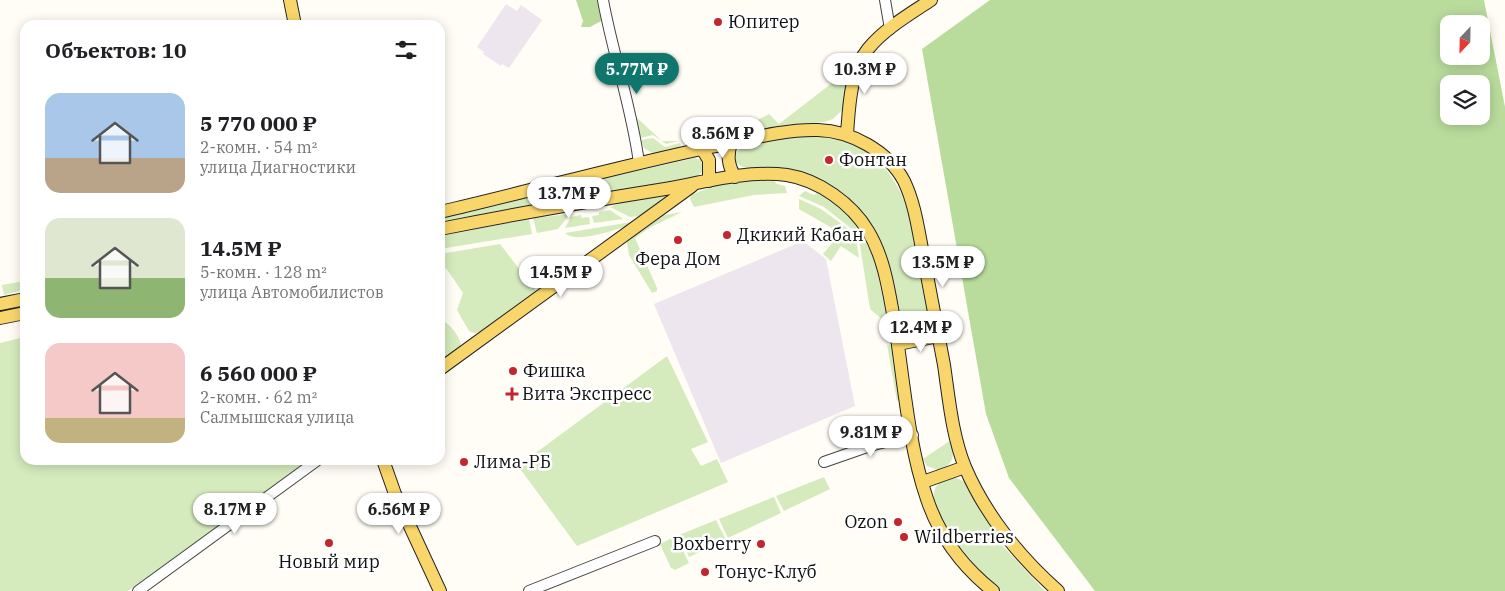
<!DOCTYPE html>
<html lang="ru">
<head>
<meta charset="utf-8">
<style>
  body { margin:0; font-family:"IBM Plex Serif",serif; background:#f2f2f2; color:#202124; height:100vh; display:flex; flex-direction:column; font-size:19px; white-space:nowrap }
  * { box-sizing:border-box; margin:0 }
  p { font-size:16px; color:#757577 }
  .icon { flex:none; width:28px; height:28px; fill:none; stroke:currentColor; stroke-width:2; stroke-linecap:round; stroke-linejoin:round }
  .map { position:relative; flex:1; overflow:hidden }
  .panel { position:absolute; left:20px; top:20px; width:425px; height:445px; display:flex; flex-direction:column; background:#fff; border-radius:15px; box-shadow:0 2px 12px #0003 }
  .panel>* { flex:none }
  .needle { width:32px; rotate:202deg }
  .controls { position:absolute; left:1440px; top:15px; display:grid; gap:10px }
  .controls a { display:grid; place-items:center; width:50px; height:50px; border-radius:10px; background:#fff; box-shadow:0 2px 12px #0003; font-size:25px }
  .price { position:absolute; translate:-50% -42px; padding:0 11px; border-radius:18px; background:#fff; color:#222; font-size:16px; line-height:32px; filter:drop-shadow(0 1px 2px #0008) }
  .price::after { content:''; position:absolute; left:50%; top:30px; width:15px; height:11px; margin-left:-8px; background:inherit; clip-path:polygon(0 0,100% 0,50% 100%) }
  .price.current { background:#0f766e; color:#fff }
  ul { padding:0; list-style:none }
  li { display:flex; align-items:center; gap:15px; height:125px; padding:0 25px }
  li span { display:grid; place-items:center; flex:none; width:140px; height:100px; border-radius:15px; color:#555 }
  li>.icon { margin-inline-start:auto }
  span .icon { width:60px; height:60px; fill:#fffc; stroke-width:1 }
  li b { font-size:21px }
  h2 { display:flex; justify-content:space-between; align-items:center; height:60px; padding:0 25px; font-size:21px }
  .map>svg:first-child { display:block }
</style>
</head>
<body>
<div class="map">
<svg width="1505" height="591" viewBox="0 0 1505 591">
  <rect width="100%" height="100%" fill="#fffdf5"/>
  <path fill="#eee6ef" d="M506,4L517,11L521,5L542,20L509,68L502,64L501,66L483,54L484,52L477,47Z
    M803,241L826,259L855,406L721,463L654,304Z"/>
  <path fill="#d5ebbd" d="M845,73H849L843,109L833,119L824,122L788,125L747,133L739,130L769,114L779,124Z
    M636,117L662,141H679L666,144L653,135L640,138Z
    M804,136C913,134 916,238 929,320C927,329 922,333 913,334L902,328C898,318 897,306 895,295C890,267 884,240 866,217C847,191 818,174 787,169C772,166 745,174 736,162V154C744,140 788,138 804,136Z
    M653,138L665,147L680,143L681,146L680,149L654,154L644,148L641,140Z
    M695,158L701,160L703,171L697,176L440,224V215Z
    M750,181H774L777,184L785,186L787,193L754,195L694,207L690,199L691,195L714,186Z
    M805,191L814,195L817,193C831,200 853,214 857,228L853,230L824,207L799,196Z
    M670,193L671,195L640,216L630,217L610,207L628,200Z
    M799,199L821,209L851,231L839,232L799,209Z
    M610,210L623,219L594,223L592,216L599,215V212Z
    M682,212L651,227L635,238L657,288V291L652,293L629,255L627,242L664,215Z
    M570,214L558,229L537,233L533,218Z
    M581,215L582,218L589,217L590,224L565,228L571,217Z
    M529,219L532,234L440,249V236Z
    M638,221L633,225C617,228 577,245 565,233Z
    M856,238L859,258L841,246L831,261L823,254L834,241Z
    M859,239L868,245L877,269L890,335L888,339L886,340L882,319L870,309Z
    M500,244L536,291L480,332L474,333L469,331L457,310L463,293L446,268L440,272V254Z
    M25,281L23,290L4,295L2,285Z
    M440,320C449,322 460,336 461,346L440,360Z
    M25,337V460H312L128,591H0V343Z
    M887,345L892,346L900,400L897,401Z
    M667,356L708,442L691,449L701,466L717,459L728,482L577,546L518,466Z
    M951,440C955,456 954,465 938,470L927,466L923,459Z
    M824,477L830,489L784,511L776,496Z
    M954,477L965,482L1002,545L1045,591H1001C984,577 924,512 935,489C938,481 947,480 954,477Z
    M774,497L781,513L728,538L719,519Z
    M716,520L726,540L689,557L679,535Z
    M676,536L689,563L675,570L671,568L660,544Z"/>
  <path fill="#b9dc9c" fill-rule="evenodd" d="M576,0H601L605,19L590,27H581L583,21Z
    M990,0H1484L1505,107V591H1095L1009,478L986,414L922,49ZM1449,24H1481V56H1449ZM1449,84H1481V116H1449Z"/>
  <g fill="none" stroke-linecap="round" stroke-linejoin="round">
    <defs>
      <path id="minor" d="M603,0C613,55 632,108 639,163
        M885,0L890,29
        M824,462L870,446L913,435
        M138,591L318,460
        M529,591L655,541"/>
      <path id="major" d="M290,0L295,25
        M847,134C849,108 850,71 868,49C884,29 910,14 931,0
        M731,143C727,156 728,165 735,177
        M702,149L709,160V181
        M440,212C531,191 620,166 711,147C746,140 783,129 818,130C851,131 888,151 904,181C915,204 918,229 923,254C930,291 937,328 944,365C949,399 952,435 965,467C985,514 1020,558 1058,591
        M440,229C515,214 590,201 665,189C704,182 747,170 787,175C819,180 852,204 868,231C885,259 889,293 895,325C904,382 908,444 927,499C939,535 963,567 993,591
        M0,304L25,299
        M0,318L25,313
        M898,344L939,336
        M440,369L692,186
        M383,460L395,494L440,591
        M923,482L965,467"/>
    </defs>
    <use href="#minor" stroke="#444" stroke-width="12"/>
    <use href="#major" stroke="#222" stroke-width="14"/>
    <use href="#minor" stroke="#fff" stroke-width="10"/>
    <use href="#major" stroke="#f9d66b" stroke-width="12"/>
  </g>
  <g fill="#c4262e" stroke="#fff" stroke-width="2">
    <circle cx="718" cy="22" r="5"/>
    <circle cx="829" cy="160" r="5"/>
    <circle cx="727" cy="235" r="5"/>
    <circle cx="678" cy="240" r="5"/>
    <circle cx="513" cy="371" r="5"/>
    <path d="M509.5 386.5h5v5h5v5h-5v5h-5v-5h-5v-5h5z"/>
    <circle cx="464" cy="462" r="5"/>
    <circle cx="898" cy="522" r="5"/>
    <circle cx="904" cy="537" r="5"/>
    <circle cx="329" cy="543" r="5"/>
    <circle cx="761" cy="544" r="5"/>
    <circle cx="705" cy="572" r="5"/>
  </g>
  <g text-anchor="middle" stroke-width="5" stroke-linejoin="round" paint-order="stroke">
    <g font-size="18" fill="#111" stroke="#fff" text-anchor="start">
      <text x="728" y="28">Юпитер</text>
      <text x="839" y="166">Фонтан</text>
      <text x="737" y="241">Дкикий Кабан</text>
      <text x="678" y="265" text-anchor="middle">Фера Дом</text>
      <text x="523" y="377">Фишка</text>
      <text x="522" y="400">Вита Экспресс</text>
      <text x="474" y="468">Лима-РБ</text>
      <text x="888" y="528" text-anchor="end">Ozon</text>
      <text x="914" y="543">Wildberries</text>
      <text x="751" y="550" text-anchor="end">Boxberry</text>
      <text x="329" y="568" text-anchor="middle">Новый мир</text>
      <text x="715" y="578">Тонус-Клуб</text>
    </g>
  </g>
</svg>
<div class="controls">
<a><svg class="needle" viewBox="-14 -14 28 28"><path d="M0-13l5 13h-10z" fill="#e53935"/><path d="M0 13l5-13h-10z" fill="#757577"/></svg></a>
<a><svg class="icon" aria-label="layers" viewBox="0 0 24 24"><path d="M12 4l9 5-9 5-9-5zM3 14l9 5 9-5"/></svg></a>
</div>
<b class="price current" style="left:637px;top:95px">5.77M ₽</b>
<b class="price" style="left:865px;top:95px">10.3M ₽</b>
<b class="price" style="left:723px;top:159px">8.56M ₽</b>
<b class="price" style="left:569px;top:219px">13.7M ₽</b>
<b class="price" style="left:943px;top:288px">13.5M ₽</b>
<b class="price" style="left:561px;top:298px">14.5M ₽</b>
<b class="price" style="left:921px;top:353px">12.4M ₽</b>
<b class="price" style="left:871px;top:458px">9.81M ₽</b>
<b class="price" style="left:235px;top:535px">8.17M ₽</b>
<b class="price" style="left:399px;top:535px">6.56M ₽</b>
<section class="panel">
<h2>Объектов: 10<svg class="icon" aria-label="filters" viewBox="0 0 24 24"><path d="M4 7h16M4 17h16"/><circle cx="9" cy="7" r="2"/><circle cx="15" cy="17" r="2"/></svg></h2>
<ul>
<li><span style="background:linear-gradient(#a9c7e8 65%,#b9a48a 0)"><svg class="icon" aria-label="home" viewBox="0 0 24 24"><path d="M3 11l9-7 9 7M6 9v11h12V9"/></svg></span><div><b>5 770 000 ₽</b><p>2-комн. · 54 m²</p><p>улица Диагностики</p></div></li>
<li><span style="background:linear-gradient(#dfe7d0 60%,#8fb573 0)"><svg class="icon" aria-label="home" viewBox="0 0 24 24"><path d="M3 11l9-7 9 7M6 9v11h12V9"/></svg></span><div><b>14.5M ₽</b><p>5-комн. · 128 m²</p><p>улица Автомобилистов</p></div></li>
<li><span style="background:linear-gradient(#f6c9c9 75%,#c2b280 0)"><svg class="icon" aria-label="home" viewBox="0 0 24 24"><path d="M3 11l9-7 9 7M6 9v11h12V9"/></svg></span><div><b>6 560 000 ₽</b><p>2-комн. · 62 m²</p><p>Салмышская улица</p></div></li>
</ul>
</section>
</div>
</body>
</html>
